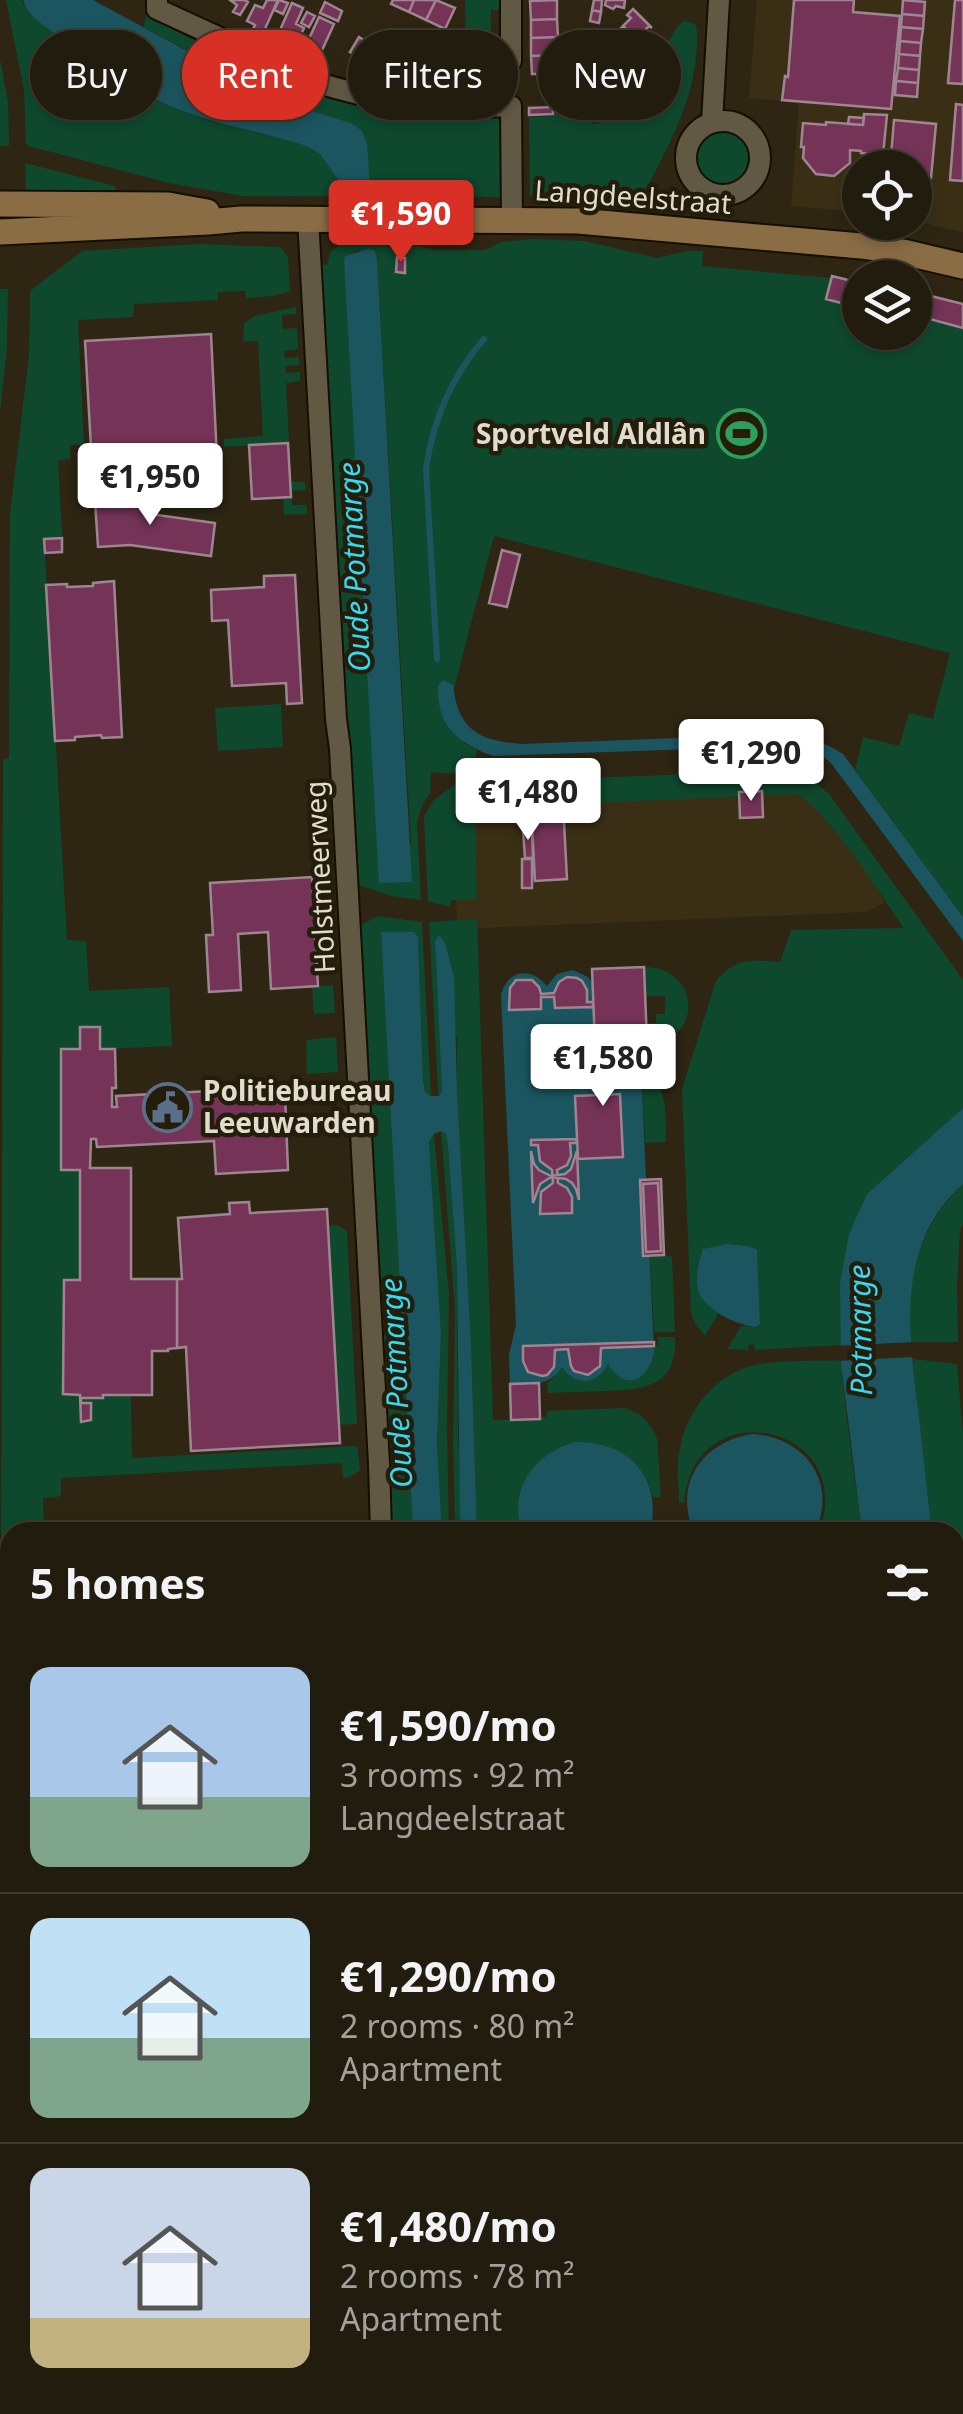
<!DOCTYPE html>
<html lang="en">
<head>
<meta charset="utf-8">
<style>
  body { margin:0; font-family:"Noto Sans",sans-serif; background:#2a2517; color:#f1f3f6; height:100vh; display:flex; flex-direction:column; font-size:38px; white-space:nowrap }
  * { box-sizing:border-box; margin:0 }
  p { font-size:32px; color:#a2a19e }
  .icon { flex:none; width:55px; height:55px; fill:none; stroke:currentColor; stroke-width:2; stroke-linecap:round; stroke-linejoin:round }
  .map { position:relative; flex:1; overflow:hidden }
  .details { position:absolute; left:0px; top:1522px; width:965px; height:892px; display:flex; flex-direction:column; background:#221c0e; border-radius:30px 30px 0 0; box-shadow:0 5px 15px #0003,0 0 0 2px #3f3a2e }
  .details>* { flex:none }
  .banner { position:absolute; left:30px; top:30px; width:905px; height:90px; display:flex; gap:20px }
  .tools { position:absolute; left:842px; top:150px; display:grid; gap:20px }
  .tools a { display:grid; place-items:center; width:90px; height:90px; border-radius:50%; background:#221c0e; box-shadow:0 5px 15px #0003,0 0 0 2px #3f3a2e; font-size:50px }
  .price { position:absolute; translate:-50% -85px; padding:0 22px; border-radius:10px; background:#fff; color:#222; font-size:32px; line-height:65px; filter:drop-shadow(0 2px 5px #0008) }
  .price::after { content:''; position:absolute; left:50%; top:60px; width:30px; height:22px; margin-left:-15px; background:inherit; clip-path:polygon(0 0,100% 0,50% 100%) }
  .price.on { background:#d93025; color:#fff }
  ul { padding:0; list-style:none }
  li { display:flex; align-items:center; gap:30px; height:250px; padding:0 30px }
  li+li { border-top:2px solid #3f3a2e }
  li span { display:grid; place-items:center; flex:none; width:280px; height:200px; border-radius:20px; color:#555 }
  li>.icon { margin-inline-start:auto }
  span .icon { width:120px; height:120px; fill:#fffc; stroke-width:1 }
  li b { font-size:42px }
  h2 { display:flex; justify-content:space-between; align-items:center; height:120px; padding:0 30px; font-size:42px }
  .tag { padding:0 35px; border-radius:45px; background:#221c0e; box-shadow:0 5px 15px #0003,0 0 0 2px #3f3a2e; font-size:35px; line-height:90px }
  .tag.on { background:#d93025; color:#fff }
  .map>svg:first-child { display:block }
</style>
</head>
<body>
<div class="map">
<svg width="963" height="2414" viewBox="0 0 963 2414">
  <rect width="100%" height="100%" fill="#2e2613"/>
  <path fill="#3a2f15" d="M757,0H963V232L915,221V168H860V212L791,206L799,102L749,98Z
    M796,783L826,806L885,902L868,912L457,929L456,896L464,792Z
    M521,2405H872L870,2414H521Z"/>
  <path fill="#0e492e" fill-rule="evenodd" d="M6,0H22L23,4C69,41 115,82 171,107C214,126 262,132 306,146L320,154L346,189L351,123L279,101L144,27L146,15L203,45L319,94L431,115H497L501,126L502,197L243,196L169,183L29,146L26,144L24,90Z
    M465,0H504V10H491L490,72L510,73L511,96L467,97Z
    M684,21L695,24C699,34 697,44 696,55C692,107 665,152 642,197C615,191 589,186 561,188C549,188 542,196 530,196L529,117L554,116L555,105L585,104L590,107L592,124L616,120L609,89C633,81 652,68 666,46C672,37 675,27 684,21Z
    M418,44L461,64V97L392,89Z
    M0,59L8,102L9,146H0Z
    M696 158a27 27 0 1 1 54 0a27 27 0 1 1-54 0Z
    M25,163L115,186L116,190H26Z
    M533,239L584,241L657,258L688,251H703L702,266L830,278L832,276L860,283V332H915V292L963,304V917L855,770L863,737L899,746L909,713L933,719L950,653L494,536L453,692L452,685L443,681L464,743L477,750L474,768L453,774L431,772L430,793L422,806L417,822L421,900L391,896L356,884L321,265H327L330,253L344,240H390L437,250H485L502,242ZM358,250L377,261L411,843L380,883L344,261L345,256Z
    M200,244L280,247L288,257L290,291L273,296L246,298L245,291L218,292V300L134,304L133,317L78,320L84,445H70V459L58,460L63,551L45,553L67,940L86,941L89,991L169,987L172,1046L100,1049V1027L80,1028V1049L61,1170H80V1280L64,1281L63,1394L80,1395V1422L81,1398H102L103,1395H131L132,1458L357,1446L360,1470L350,1477L343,1478L342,1463L61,1478V1494L58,1497L43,1498L44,1532H10V1608L1,1609L3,759L9,758L10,514L29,356L30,291L82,251Z
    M0,289H8L7,348L0,411Z
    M296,307V314L282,315L283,329L297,328L298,349L284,351L285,358L299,357V365L285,366L286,373L300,372V381L286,383L291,482H305L306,490L292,491V505H307V514L284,515L283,498L291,496L287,443L224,447V439L263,436L258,341H243L244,324L254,316Z
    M281,704L283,747L218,751L215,708Z
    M775,771C799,773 811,777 829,794L963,980V1108L867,1194L841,1345L755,1350L754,1344L749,1345L748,1350L727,1349L741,1326L756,1327L760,1324L757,1251L748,1246L728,1244L703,1300L719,1313L705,1336L696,1325L691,1313L682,1089L716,981C736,957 751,960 780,962L791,930L904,928C882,897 827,808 796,794L475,808L477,899L451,900L450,907L428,901L424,816L433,801L455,784L458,789L475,782Z
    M378,916L422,922L431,1096L425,1092L423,1080L418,937L381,932L413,1532H391L359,926Z
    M477,919L493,1420H541V1417H547V1411L625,1408L639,1414L650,1425L657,1438L661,1497H653C643,1459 613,1442 576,1442L520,1527L522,1532H477L471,1344L457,1091V1040L435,942L442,1091L439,1096L438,1091L429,922Z
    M644,967C700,967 705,1039 648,1045L646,1023H656V1014H665V996H645Z
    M333,985L335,1013L314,1014L312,987Z
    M336,1037L338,1072L307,1074L306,1040Z
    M644,1068C669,1090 665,1110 666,1142L645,1143L641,1070Z
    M441,1131L446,1134L448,1147L457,1269L458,1431L462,1532H455L453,1444L455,1310Z
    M434,1134L449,1294L447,1426L449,1532H442L437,1444L441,1333L429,1142Z
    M963,1184V1224L960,1230L957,1286L958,1342H910C910,1324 908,1305 910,1287C916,1248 934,1211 963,1184Z
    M337,1225L347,1231L357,1424L339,1425L328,1226Z
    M672,1256L675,1332H654L650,1257Z
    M658,1337H675C677,1387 646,1389 605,1391C586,1392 567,1392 548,1393L547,1383L553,1379L562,1366L572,1378L608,1362L654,1352V1346L658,1345Z
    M912,1359L957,1364L963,1435V1655L955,1648V1532H932Z
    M841,1360L847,1420L862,1532H819C859,1424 693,1388 684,1503L679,1502C679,1487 676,1471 679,1455C684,1414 713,1375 755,1365C782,1359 814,1362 841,1360Z
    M1,1616H10V2160L1,2030Z
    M963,1696V1877L957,1860L955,1826V1702Z
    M0,2244L10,2347V2405H16L17,2414H3L0,2393Z"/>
  <path fill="#1b5660" d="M23,0H93L279,101L351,123L362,131L367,144L370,187L345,189L320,154L306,146C262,132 215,125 172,107C134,91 99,65 67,41C51,30 29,19 23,0Z
    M368,249L375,251L377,261L412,882L379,883L344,261L345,256Z
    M443,680L453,685C458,730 479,741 522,744L785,734C807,736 824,742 843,754L963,917V941L831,763L821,755L810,751L777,746L493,756C457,742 437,727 438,686Z
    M381,932H414L418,937L423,1080L425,1092L431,1096H439L442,1091L435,942L439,935L445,943L454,977L457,1091L471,1344L477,1532H462L460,1515L457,1269L448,1147L446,1134L441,1131L434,1134L429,1142L441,1333L437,1444L442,1532H413Z
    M573,970L588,977L593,984L597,1095L602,1094L601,1073L604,1060L631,1053L640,1063L641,1070L654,1352C648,1381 625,1392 608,1364C597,1385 576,1387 562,1367C550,1387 531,1383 510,1384L509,1354L516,1325L501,995C507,970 531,966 547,986L557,974Z
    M963,1108V1184C896,1244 908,1329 918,1409C923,1450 927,1491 932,1532H862L841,1363L840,1284L849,1234L867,1194Z
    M728,1244L748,1246L757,1250L760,1324L756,1327C737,1325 703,1310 698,1289C695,1276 699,1261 703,1249Z
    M752,1434C805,1437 838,1482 815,1532H694C673,1484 702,1442 752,1434Z
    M576,1442C630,1441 663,1479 650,1532H522C508,1489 534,1453 576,1442Z
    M955,1648L963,1655V1696L955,1702Z
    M955,1826L957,1860L963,1877V2413L870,2414L872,2405H955Z
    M478,2405H521V2414H479Z"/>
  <path fill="#2e2613" d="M913,1342L914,1357L836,1361V1346Z"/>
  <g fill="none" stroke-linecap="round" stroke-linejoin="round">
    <path stroke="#1b5660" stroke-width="6" d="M437,659L426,469C433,419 451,377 484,339"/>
  </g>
  <path fill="#743357" stroke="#9e8691" stroke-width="2.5" fill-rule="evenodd" d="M230,0H244L248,2L240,15L233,12L237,5Z
    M267,0H278L260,40L250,36L255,25L247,21L255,5L263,8Z
    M279,0L288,3L283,14L274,10Z
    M393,0H414L409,12L391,4Z
    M414,0H436L426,20L409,12Z
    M436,0L455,8L445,29L426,20Z
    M557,0V19L531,20L530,1Z
    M594,0H602L601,12L592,10Z
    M606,0H625L624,8L616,6L613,9L605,5Z
    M794,0H854L853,12L900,16L891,109L782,100L785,76L788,77Z
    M903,0L925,2L924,16L902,14Z
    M955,0H963V84L948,83Z
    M325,2L342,11L338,21L320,13Z
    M292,3L303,8L296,24L304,28L299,39L291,35L284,51L273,46Z
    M633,9L652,28L649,26L645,30L647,32L639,41L623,26L631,18L627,15Z
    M592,10L601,12L599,23L590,21Z
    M307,12L315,16L309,27L301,23Z
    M902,14L924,16L923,29L901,27Z
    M319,17L334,24L317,61L302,54Z
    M557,19L558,37L531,38V20Z
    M623,26L639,41L636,39L631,44L633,46L626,55L610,40Z
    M901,27L923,29L921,43L900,41Z
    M359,37L387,54L393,43L405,49L390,75L382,71L379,77L367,71L371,64L350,52Z
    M558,37V55L531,56V38Z
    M610,40L626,55L612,69L596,53Z
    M900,41L921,43L920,56L899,54Z
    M596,53L602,59L600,74L591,72L594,56Z
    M899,54L920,56L919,70L898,68Z
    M558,55V74H532L531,56Z
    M898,68L919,70L918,83L896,81Z
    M583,70H586L584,89H574V80H583Z
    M896,81L918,83L917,97L895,95Z
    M956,104L963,105V181L950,180Z
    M553,107V114L529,115V108Z
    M864,114L887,115L883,155L861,153V151L850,150V163L834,176L816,174L803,158L804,147H801L803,123L826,125V122L863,125Z
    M849,117L864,118L863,125L848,124Z
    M894,120L936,124L931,178L915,177V168H890Z
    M397,257L405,258V273L396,272Z
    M832,276L860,283V308L826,299Z
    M915,292L963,304V328L915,315Z
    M211,334L217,459L92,466L85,341Z
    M288,443L291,497L252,499L249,445Z
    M152,498L150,514L215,523L211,556L130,545L98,547L95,501Z
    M62,538V552L45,553L44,539Z
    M502,550L520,555L507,607L489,603Z
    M295,575L302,703L287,704L286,683L232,686L228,620L212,621L211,590L264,587V576Z
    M114,581L122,737L102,738L101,735L75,737V740L55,741L46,585L67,584V587L93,586V583Z
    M762,791L763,817L740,818L739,792Z
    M563,803L567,879L535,881L531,805Z
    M532,829L533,858H525L523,830Z
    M522,859H532V888H522Z
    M312,877L318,986L271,989L268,932L238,934L241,990L209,992L206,935H213L210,883Z
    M644,967L647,1042L595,1044L592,969Z
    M567,977L577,978L582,981L587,990V1002H593V1007L555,1008L554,997H541V1009L509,1010L510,988L516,980H532L539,987L541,994L554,993L559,982Z
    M80,1027H100V1049H115L116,1088H112V1107H117L116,1096L229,1090V1098L285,1095L288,1170L216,1174L214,1141L97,1147L96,1139H91L90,1168H131V1279H177V1348L168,1349V1351H152V1395H103V1398H81V1403H91V1420L81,1422L80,1395L63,1394L64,1280H80V1170H61V1049H80Z
    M647,1042L648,1045H643L629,1061L621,1059L610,1062L604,1066L601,1073L602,1095L620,1094L623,1157L578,1159L575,1096L597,1095L595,1044Z
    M576,1139L577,1143H570L571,1156L567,1165L557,1170L558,1183L567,1188L572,1197V1213L540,1214L541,1192L553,1183L552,1170L540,1161L538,1145H531V1140Z
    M531,1151L534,1164L539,1170L551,1176L565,1174L571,1169L577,1151L579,1200L576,1189L572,1183L566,1179L551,1177L540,1184L533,1203Z
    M661,1179L664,1255L643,1256L640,1180ZM658,1183L661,1251L646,1252L643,1184Z
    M658,1183L661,1251L646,1252L643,1184Z
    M249,1202L250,1213L327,1209L340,1443L191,1451L186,1347L177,1348V1279H182L178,1218L230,1214L229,1203Z
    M654,1342V1346L601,1348L600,1366L588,1375L574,1371L571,1366L568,1349L555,1350L554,1367L547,1375L542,1376L528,1372L523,1361V1346Z
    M539,1383L540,1419L511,1420L510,1384Z
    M134,2405H358L326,2407V2414H134Z
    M534,2405H611L612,2414H535Z
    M672,2405H702L703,2414H673Z
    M707,2405H845L846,2414H708Z"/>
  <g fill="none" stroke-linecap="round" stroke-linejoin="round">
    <defs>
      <path id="street" d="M157,0V9L316,82C379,103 445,109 511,106L512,219
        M511,61V0
        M686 158a37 37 0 1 1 74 0a37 37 0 1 1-74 0Z
        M712,122L719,0
        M308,218L336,719L340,749L379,1463L381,1532
        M428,2405L429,2414"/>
      <path id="secondary" d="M0,204L168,205L207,212
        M0,232L208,222L241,219L578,221L861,246L903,252L963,266"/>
    </defs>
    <use href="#street" stroke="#160f01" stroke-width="24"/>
    <use href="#secondary" stroke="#160f01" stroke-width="29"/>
    <use href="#street" stroke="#625945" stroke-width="20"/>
    <use href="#secondary" stroke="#8b6d45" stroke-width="25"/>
  </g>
  <defs>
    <symbol id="stadium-ring" viewBox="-11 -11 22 22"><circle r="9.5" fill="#241d0a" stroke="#2e9e5b" stroke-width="1.5"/><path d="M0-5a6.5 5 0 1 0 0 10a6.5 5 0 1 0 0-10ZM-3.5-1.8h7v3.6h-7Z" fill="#2e9e5b"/></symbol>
    <symbol id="civic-ring" viewBox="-11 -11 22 22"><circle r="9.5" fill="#241d0a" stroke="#5c6f8a" stroke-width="1.5"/><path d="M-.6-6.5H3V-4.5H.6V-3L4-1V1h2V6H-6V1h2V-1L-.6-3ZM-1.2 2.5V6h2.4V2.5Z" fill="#5c6f8a"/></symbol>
  </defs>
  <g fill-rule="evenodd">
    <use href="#stadium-ring" x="714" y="406" width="55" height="55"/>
    <use href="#civic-ring" x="140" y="1080" width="55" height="55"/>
  </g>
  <g text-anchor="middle" stroke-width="9" stroke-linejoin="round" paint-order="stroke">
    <g font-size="28" fill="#e1dcd0" stroke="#241d0a">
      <text transform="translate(633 197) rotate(4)" y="10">Langdeelstraat</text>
      <text transform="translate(320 877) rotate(-93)" y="10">Holstmeerweg</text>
    </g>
    <g font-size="28" font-weight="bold" fill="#e1dcd0" stroke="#241d0a" text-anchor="end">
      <text x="706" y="444">Sportveld Aldlân</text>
      <text x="203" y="1101" text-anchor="start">Politiebureau<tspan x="203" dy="32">Leeuwarden</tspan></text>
    </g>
    <g font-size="30" font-style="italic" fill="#34d9f4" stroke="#241d0a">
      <text transform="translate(355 567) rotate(-93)" y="10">Oude Potmarge</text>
      <text transform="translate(861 1330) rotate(-91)" y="10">Potmarge</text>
      <text transform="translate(397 1383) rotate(-93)" y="10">Oude Potmarge</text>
    </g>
  </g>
</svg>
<div class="tools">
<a><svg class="icon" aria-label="locate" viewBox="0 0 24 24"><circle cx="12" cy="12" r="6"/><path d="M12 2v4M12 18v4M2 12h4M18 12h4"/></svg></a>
<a><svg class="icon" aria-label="layers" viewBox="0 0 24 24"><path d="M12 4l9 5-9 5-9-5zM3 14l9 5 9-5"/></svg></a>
</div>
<b class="price on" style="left:401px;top:265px">€1,590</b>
<b class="price" style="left:150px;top:528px">€1,950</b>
<b class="price" style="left:751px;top:804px">€1,290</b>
<b class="price" style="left:528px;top:843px">€1,480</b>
<b class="price" style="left:603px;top:1109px">€1,580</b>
<div class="banner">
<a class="tag">Buy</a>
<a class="tag on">Rent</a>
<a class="tag">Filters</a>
<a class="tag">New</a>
</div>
<section class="details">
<h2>5 homes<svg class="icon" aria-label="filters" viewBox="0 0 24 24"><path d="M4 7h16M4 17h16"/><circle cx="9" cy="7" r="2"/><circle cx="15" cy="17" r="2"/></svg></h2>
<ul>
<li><span style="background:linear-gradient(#a9c7e8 65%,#7fa58c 0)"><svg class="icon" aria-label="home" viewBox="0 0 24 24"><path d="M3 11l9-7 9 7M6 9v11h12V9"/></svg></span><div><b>€1,590/mo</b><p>3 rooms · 92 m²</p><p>Langdeelstraat</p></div></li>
<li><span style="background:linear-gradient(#bfe0f5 60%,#7fa58c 0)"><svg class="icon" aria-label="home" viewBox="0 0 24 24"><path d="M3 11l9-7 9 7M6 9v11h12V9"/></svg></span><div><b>€1,290/mo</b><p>2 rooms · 80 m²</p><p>Apartment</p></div></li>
<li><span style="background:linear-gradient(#c9d6e8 75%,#c2b280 0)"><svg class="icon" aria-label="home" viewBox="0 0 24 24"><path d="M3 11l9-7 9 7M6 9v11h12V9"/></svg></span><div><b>€1,480/mo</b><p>2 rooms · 78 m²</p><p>Apartment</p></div></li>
</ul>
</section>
</div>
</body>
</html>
